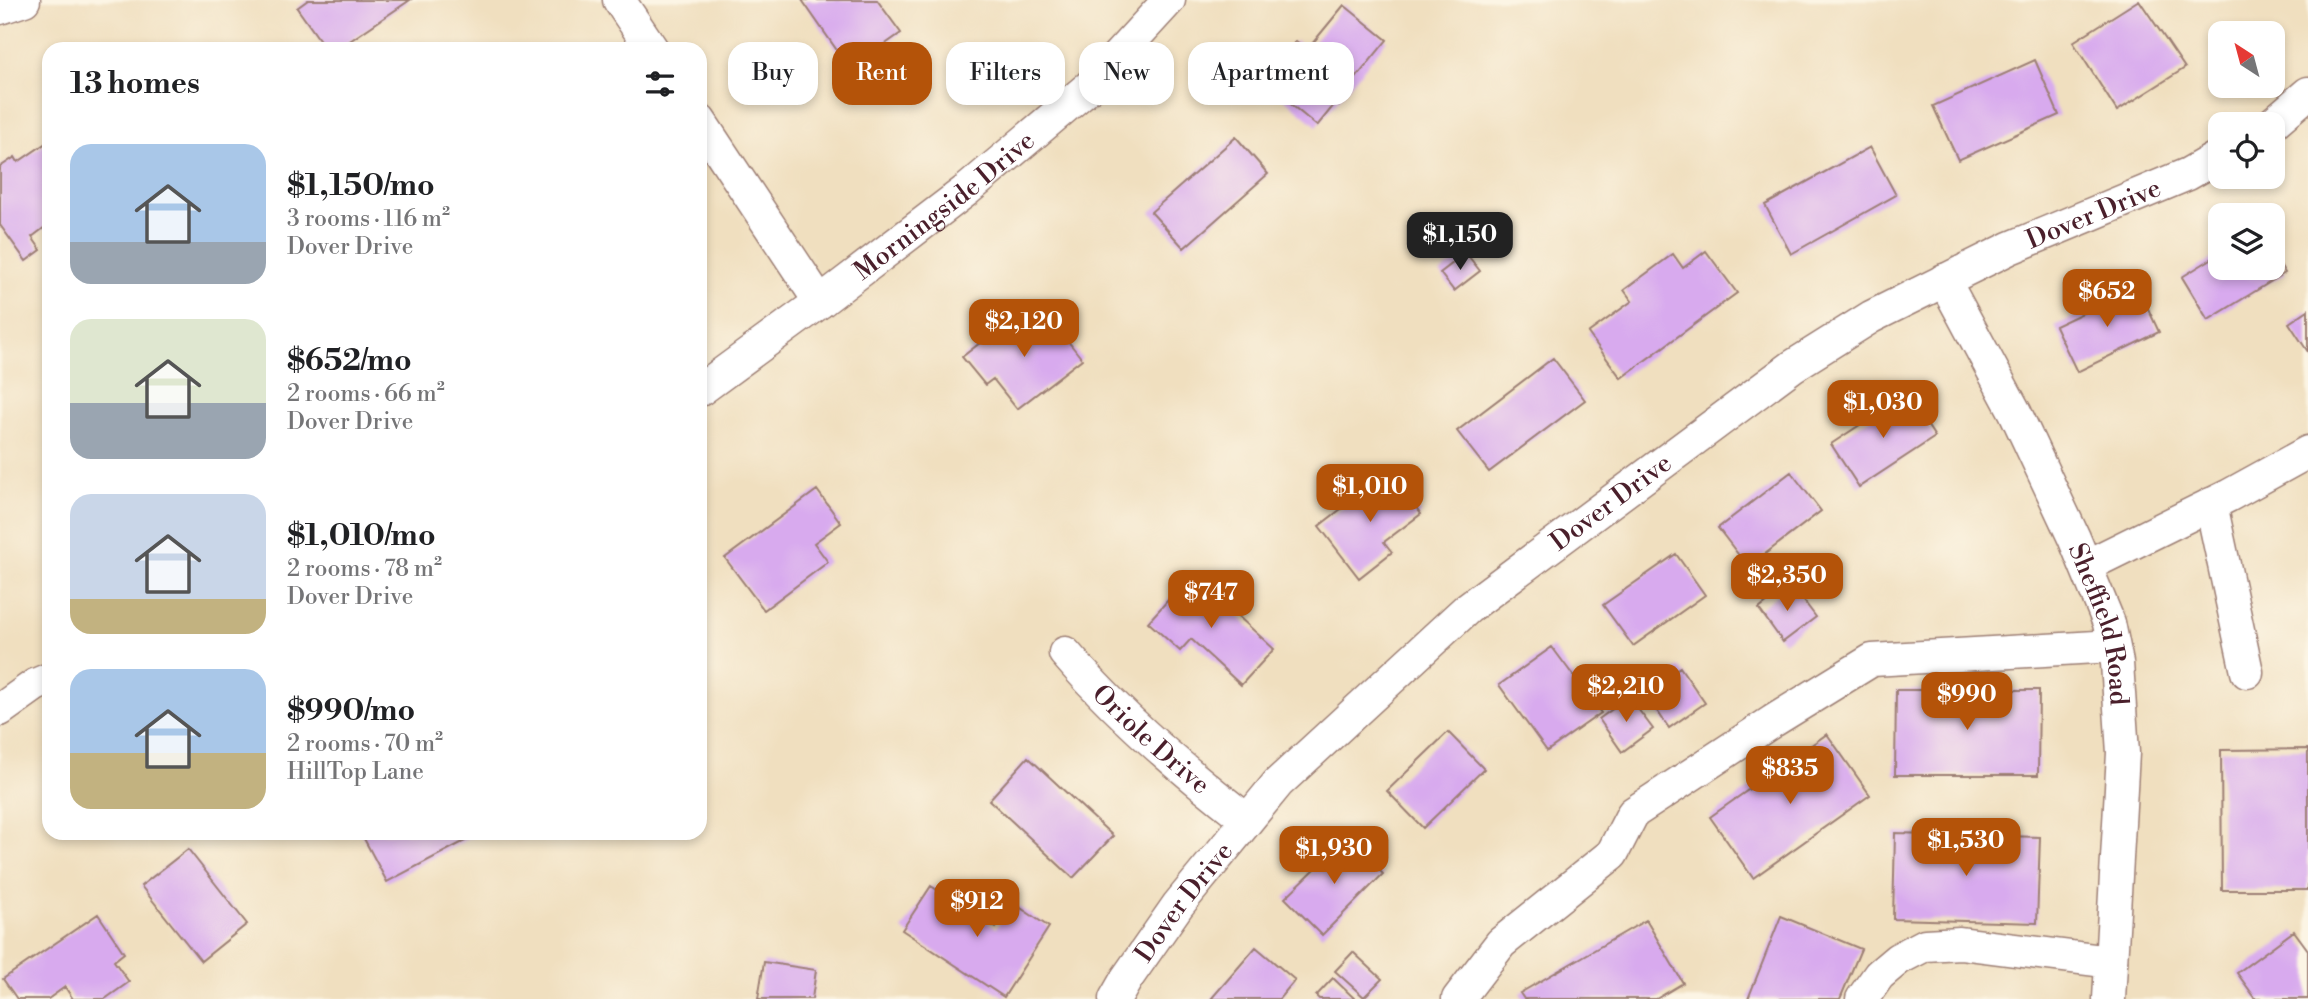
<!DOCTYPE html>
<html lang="en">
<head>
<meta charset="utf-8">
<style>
  body { margin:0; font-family:"Libre Bodoni",serif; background:#f6f6f6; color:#202124; height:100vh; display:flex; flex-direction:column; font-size:26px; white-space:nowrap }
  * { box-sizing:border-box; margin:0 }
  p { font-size:23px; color:#757577 }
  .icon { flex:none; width:38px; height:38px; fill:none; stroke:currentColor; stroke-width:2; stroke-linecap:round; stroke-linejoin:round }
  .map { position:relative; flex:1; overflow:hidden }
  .side { position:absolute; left:42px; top:42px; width:665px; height:798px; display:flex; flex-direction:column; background:#fff; border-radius:21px; box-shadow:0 4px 10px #0003 }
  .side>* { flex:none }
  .hud { position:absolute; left:728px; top:42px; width:665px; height:63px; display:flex; gap:14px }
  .needle { width:46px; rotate:324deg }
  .buttons { position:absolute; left:2208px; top:21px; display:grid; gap:14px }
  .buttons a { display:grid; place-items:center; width:77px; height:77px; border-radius:14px; background:#fff; box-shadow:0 4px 10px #0003; font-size:35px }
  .price { position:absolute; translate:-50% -60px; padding:0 16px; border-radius:14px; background:#b45309; color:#fff; font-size:23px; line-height:46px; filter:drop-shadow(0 2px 4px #0008) }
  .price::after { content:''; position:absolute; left:50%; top:42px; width:21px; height:16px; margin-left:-10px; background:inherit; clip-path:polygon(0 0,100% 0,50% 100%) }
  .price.active { background:#222; color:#fff }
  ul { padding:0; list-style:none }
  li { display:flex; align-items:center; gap:21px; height:175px; padding:0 28px }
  li span { display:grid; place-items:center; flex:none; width:196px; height:140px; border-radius:21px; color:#555 }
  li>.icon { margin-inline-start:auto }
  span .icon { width:84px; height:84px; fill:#fffc; stroke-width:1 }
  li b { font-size:30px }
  h2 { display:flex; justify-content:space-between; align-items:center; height:84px; padding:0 28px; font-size:30px }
  .chip { padding:0 24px; border-radius:21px; background:#fff; box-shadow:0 4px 10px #0003; font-size:24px; line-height:63px }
  .chip.active { background:#b45309; color:#fff }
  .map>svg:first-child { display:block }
</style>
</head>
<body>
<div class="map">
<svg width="2308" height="999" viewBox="0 0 2308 999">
  <rect width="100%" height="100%" fill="#fcf5e5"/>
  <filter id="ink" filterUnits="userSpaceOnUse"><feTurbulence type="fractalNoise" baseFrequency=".0143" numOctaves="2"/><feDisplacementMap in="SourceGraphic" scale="14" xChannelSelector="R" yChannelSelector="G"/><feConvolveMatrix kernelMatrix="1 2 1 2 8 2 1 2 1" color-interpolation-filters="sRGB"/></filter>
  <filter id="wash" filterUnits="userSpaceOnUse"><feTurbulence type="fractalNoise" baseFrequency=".00686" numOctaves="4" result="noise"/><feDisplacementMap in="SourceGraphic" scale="28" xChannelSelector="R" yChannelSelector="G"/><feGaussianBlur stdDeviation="1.57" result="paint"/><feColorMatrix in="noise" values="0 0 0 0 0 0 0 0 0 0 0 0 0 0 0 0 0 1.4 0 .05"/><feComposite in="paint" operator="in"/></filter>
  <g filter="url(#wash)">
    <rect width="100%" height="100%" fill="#f0dfbf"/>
    <g id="blocks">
      <path fill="#d8aaee" d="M308,0H410L338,49H326L297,8Z
        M802,0H877L901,33L850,69Z
        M2139,0L2185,68L2117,111L2073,42Z
        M1344,5L1387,40L1317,126L1263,81L1296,41L1307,50Z
        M2035,60L2059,115L1958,160L1933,106Z
        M1236,137L1268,174L1184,248L1151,212Z
        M49,141V224L32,237L41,250L26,261L0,225V167L15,157L18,162Z
        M1870,147L1896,195L1791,254L1765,205Z
        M1706,251L1737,293L1621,378L1588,333L1632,301L1624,290L1673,254L1683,268Z
        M1466,253L1480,271L1454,291L1440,273Z
        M2221,253V268H2273V253L2285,273L2208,320L2182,277Z
        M2138,287L2159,332L2077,372L2055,326Z
        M1042,308L1082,359L1017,409L993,379L985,385L962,357L994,332L1000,341Z
        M2308,310V352L2289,323Z
        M1553,358L1585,400L1489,472L1457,431Z
        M1907,394L1935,437L1859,487L1831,444Z
        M1389,472L1421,514L1384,542L1392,552L1359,578L1319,526Z
        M1791,472L1821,511L1748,567L1718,528Z
        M817,490L841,523L814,543L828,562L764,610L725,558Z
        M1676,554L1705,595L1633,646L1603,605Z
        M1192,574L1274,649L1241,685L1191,639L1180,651L1148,622Z
        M1791,584L1816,617L1783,642L1759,609Z
        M1552,647L1601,713L1547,751L1499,685Z
        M1680,667L1705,703L1669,728L1644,692Z
        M1896,690H2039L2038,775H1895Z
        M1629,697L1653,729L1622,752L1599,719Z
        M1448,732L1484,769L1423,828L1387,791Z
        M1827,734L1870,795L1753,878L1710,817Z
        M2308,749V890H2222L2221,750Z
        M1028,757L1113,836L1073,878L989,800Z
        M361,833H480L387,882Z
        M1895,833L2040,837L2037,923L1893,919Z
        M1347,838L1383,874L1322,935L1285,898Z
        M188,849L247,924L201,961L141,886Z
        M931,886L996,928L1013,903L1049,927L1004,997L902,930Z
        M98,914L124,953L114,961L129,982L105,999H73L65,987L48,999H17L3,979Z
        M1781,916L1861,949L1840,999H1748Z
        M1646,920L1683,983L1656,999H1524L1520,993Z
        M2294,931L2308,950V999H2256L2237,973Z
        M1256,947L1295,980L1279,999H1211Z
        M1353,952L1382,979L1364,997L1335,971Z
        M764,962L816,970L812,999H758Z
        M1333,978L1355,999H1319L1316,996Z"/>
    </g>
  </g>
  <g filter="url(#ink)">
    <use href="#blocks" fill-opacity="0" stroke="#9d7f75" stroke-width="2"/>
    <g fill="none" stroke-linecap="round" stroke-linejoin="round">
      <defs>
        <g id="street">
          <path d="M619,0L652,49"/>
          <path d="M0,8L24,0"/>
          <path d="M700,121L820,302"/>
          <path d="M2272,124L2308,93"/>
          <path id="s1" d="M1944,280L2015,412L2074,538L2109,623L2117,663L2123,753L2109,999"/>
          <path id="s2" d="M700,390L820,302L968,189L1090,86L1169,0"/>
          <path d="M2211,504L2247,672"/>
          <path d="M2086,566L2228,496L2308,452"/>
          <path id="s3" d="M1065,653C1118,715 1182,770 1247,820"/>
          <path d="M0,710L35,685L49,679"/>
          <path id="s4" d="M1115,999L1127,978L1178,905L1278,783L1468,608L1793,366L1871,317L2010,248L2188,174L2221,155"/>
          <path d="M1458,999L1501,943L1612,854L1633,813L1773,721L1872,660L2113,646"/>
          <path d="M1862,999L1879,975L1898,959L1925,945L1960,943L2111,962"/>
        </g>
      </defs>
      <use href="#street" stroke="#9d7f75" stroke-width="35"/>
      <use href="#street" stroke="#fff" stroke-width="32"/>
    </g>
  </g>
  <g text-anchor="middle" stroke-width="5" stroke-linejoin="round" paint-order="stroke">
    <g font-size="26" fill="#4a1f2b" stroke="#fcf5e5">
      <text dy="9" stroke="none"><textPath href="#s2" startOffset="306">Morningside Drive</textPath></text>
      <text dy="9" stroke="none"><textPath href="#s4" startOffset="1272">Dover Drive</textPath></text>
      <text dy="9" stroke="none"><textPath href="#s4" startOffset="707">Dover Drive</textPath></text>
      <text dy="9" stroke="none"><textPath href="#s1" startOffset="380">Sheffield Road</textPath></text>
      <text dy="9" stroke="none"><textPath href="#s3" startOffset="122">Oriole Drive</textPath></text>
      <text dy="9" stroke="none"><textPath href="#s4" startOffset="119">Dover Drive</textPath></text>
    </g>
  </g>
</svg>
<div class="buttons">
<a><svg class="needle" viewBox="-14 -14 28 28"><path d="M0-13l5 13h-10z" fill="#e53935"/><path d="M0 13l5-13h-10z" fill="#757577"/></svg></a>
<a><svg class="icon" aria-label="locate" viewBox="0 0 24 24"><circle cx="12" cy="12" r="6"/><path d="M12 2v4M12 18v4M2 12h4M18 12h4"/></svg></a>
<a><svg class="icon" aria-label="layers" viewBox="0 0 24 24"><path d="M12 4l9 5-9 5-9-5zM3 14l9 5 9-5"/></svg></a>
</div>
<b class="price active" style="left:1460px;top:272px">$1,150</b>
<b class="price" style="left:2107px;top:329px">$652</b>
<b class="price" style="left:1024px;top:359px">$2,120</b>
<b class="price" style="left:1883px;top:440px">$1,030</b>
<b class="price" style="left:1370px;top:524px">$1,010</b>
<b class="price" style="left:1787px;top:613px">$2,350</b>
<b class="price" style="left:1211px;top:630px">$747</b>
<b class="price" style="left:1626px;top:724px">$2,210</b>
<b class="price" style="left:1967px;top:732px">$990</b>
<b class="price" style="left:1790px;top:806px">$835</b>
<b class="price" style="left:1966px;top:878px">$1,530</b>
<b class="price" style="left:1334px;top:886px">$1,930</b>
<b class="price" style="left:977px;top:939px">$912</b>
<div class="hud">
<a class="chip">Buy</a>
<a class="chip active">Rent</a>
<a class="chip">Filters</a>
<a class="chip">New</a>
<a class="chip">Apartment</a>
</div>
<section class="side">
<h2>13 homes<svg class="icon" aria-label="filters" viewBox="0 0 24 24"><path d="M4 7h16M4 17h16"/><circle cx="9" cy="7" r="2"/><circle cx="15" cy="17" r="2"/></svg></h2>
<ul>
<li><span style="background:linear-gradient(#a9c7e8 70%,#9aa5b1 0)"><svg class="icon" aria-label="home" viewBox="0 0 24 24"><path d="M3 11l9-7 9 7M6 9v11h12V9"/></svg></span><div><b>$1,150/mo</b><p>3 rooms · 116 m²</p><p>Dover Drive</p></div></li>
<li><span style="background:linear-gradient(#dfe7d0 60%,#9aa5b1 0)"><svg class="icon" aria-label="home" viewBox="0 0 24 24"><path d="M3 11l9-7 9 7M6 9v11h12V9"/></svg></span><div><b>$652/mo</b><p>2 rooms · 66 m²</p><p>Dover Drive</p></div></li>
<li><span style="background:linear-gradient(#c9d6e8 75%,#c2b280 0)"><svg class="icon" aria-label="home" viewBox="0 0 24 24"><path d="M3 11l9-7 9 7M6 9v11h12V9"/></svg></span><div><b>$1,010/mo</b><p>2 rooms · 78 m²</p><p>Dover Drive</p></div></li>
<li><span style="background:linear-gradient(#a9c7e8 60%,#c2b280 0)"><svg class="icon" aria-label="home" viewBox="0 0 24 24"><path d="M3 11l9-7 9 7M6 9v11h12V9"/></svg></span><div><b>$990/mo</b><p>2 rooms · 70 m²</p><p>HillTop Lane</p></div></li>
</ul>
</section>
</div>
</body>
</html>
